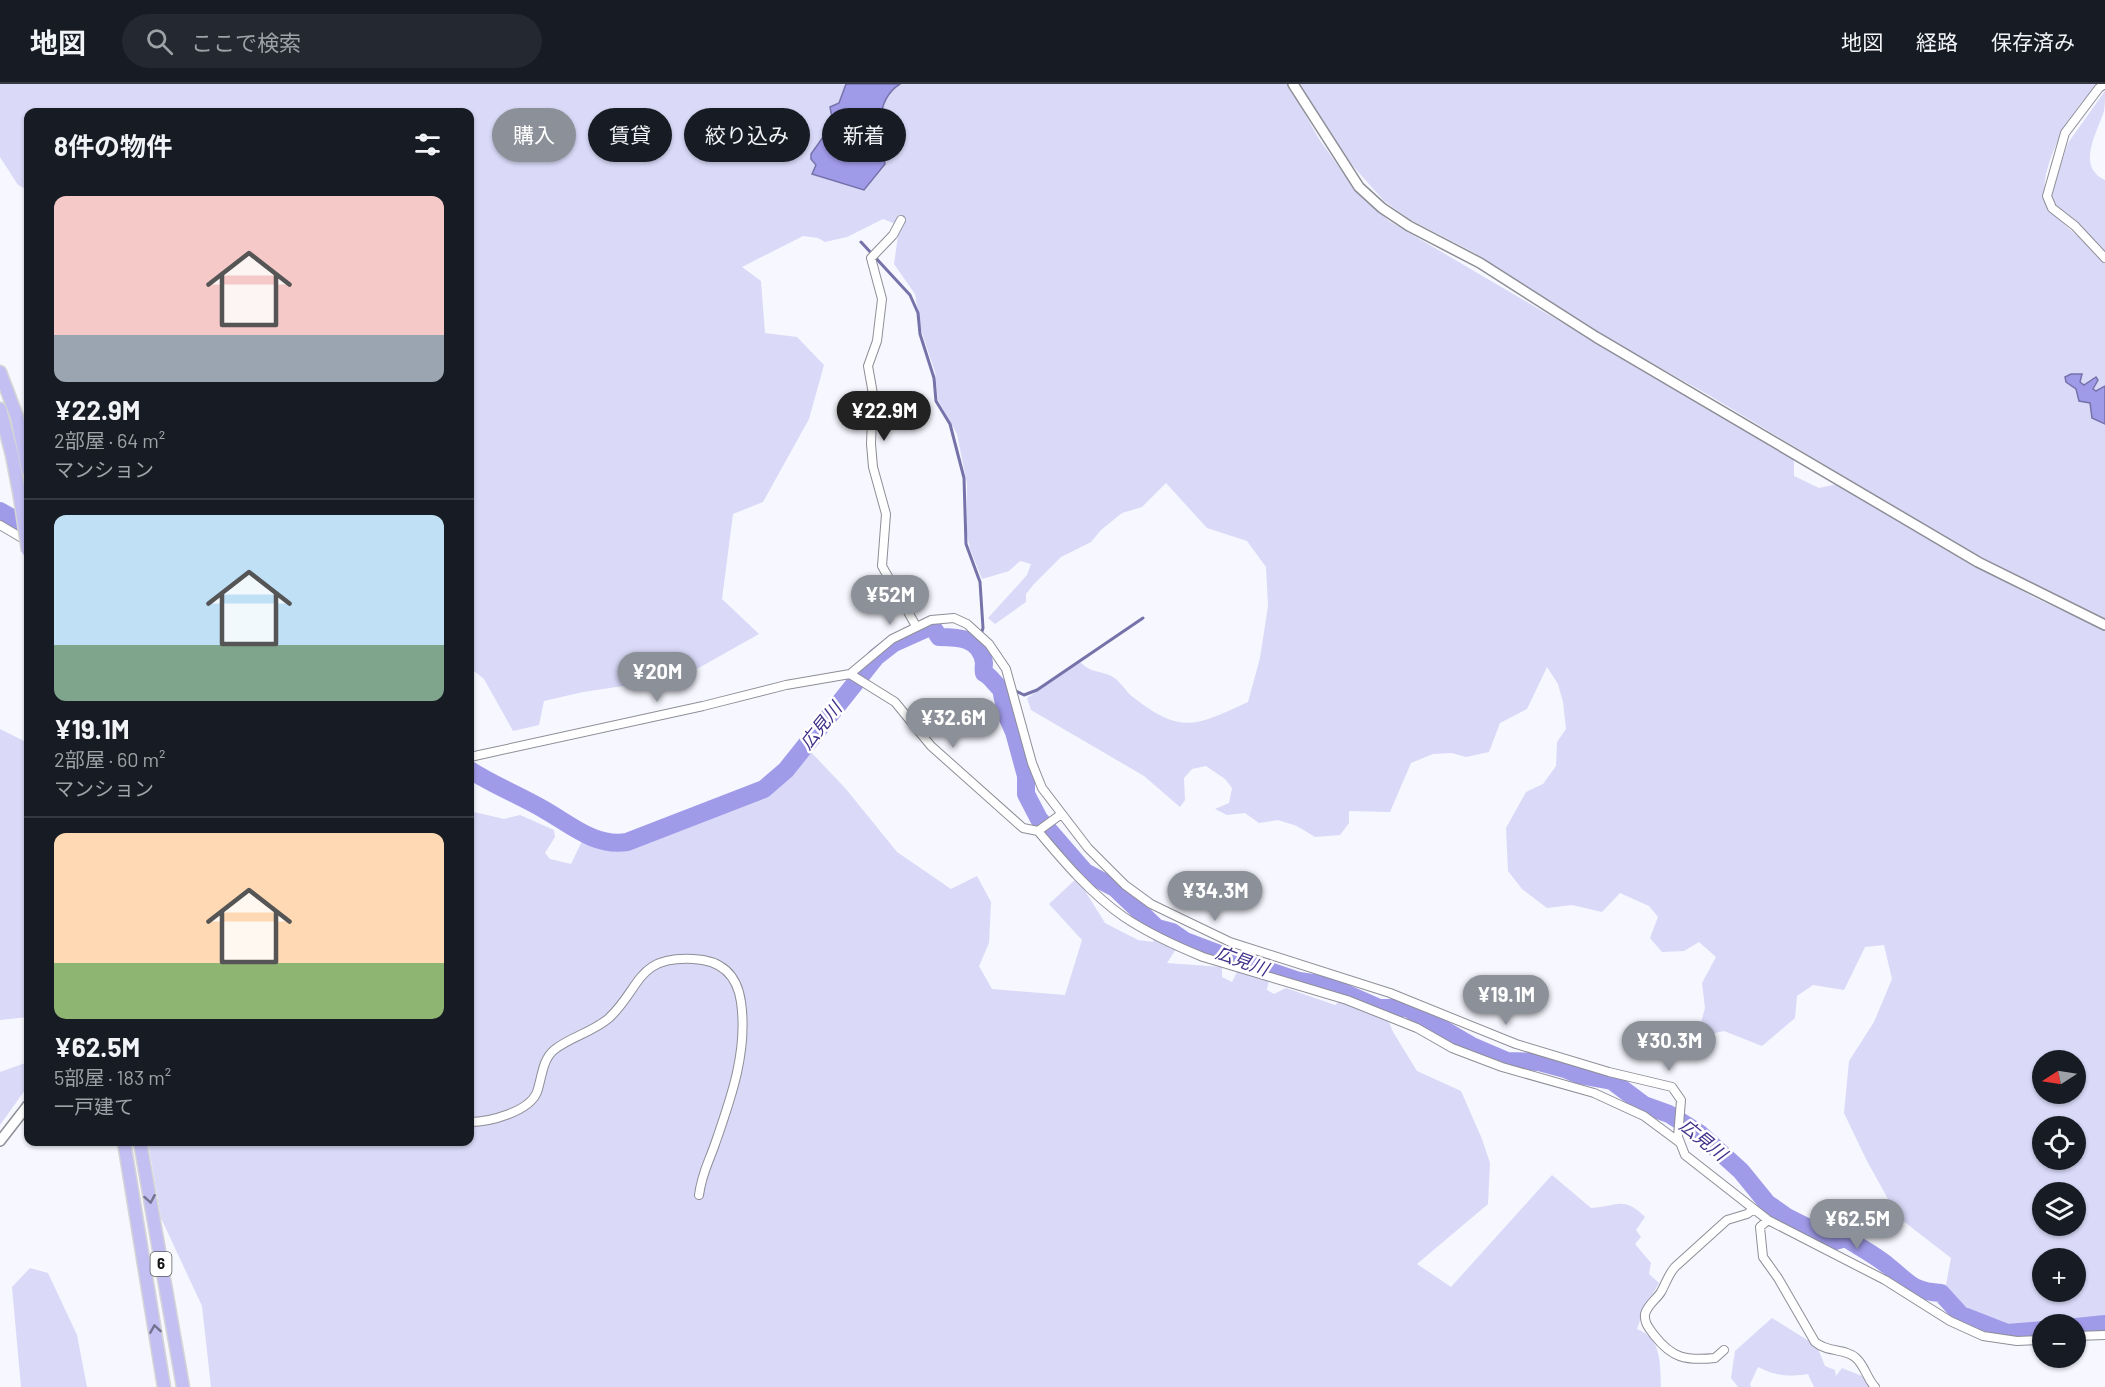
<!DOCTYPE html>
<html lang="ja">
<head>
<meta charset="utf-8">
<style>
  body { margin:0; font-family:Barlow,"Noto Sans JP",sans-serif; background:#242831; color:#f1f3f6; height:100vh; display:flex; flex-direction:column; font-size:22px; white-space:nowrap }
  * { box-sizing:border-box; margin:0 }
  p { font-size:20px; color:#9ea1a6 }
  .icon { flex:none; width:33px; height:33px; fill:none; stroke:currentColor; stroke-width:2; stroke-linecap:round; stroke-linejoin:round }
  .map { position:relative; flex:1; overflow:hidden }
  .details { position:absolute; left:24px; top:24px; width:450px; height:1038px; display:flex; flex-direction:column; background:#171b24; border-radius:12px; box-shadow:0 2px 4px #0004 }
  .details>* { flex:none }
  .top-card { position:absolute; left:492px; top:24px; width:570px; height:54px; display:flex; gap:12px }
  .needle { width:39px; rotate:258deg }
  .tools { position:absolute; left:2032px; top:966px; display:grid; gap:12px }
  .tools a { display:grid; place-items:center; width:54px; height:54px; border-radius:50%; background:#171b24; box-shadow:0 2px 4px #0004; font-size:30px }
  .price { position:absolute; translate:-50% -51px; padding:0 14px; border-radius:21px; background:#8c9099; color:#fff; font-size:20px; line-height:39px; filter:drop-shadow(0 2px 3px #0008) }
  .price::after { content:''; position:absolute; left:50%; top:36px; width:18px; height:14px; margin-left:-9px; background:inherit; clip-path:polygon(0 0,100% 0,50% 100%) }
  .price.selected { background:#222; color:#fff }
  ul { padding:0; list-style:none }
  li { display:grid; align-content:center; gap:12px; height:318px; padding:0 30px }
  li+li { border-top:2px solid #363941 }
  li span { display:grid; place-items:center; height:186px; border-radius:12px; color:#555 }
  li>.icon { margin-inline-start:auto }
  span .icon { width:108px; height:108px; fill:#fffc; stroke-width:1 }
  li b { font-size:26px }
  h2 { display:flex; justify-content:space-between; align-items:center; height:72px; padding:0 30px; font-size:26px }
  .chip { padding:0 21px; border-radius:27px; background:#171b24; box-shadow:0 2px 4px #0004; font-size:21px; line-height:54px }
  .chip.selected { background:#8c9099; color:#fff }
  header { display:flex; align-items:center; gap:36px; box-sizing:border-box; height:84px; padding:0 30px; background:#171b24; border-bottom:2px solid #363941 }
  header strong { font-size:28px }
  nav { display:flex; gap:33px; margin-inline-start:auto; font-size:21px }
  .search { width:420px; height:54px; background:#242831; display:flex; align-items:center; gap:15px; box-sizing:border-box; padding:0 21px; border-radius:33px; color:#9ea1a6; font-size:22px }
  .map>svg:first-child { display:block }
</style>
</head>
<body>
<header>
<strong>地図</strong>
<div class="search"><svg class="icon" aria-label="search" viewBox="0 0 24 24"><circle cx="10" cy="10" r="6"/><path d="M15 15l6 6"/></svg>ここで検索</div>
<nav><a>地図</a><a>経路</a><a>保存済み</a></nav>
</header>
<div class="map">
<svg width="2105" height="1303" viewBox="0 0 2105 1303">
  <rect width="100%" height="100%" fill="#f7f7ff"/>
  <path fill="#dad9f8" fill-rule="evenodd" d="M0,0H1288L1319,55L1356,107L1389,137L1794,375V392L1819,404L1837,400L2033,513L2105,546V1234L2010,1243L1967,1228L1945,1206L1951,1174L1898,1133L1867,1077L1844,1029L1849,977L1874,938L1892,895L1884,861L1865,863L1844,906L1813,901L1797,912L1795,934L1762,962L1724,947L1697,953L1705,924L1702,899L1716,873L1699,858L1684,867L1662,868L1650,854L1658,833L1649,822L1620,809L1602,828L1572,821L1547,824L1522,805L1508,787L1506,744L1526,708L1543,700L1556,682L1557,658L1566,645L1563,618L1558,600L1547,583L1527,625L1500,639L1489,668L1466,673L1452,669L1433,670L1411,679L1390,728L1349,727V739L1340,751L1315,753L1297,742L1278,736L1259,739L1245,729L1227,731L1215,725L1229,719L1232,704L1225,695L1206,682L1192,685L1184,694L1185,716L1180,723L1144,692L1031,626L1027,614L1080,578C1092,590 1101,586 1113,593C1121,598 1126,608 1133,613C1181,651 1196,642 1248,618L1260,574L1268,522L1266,483L1247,457L1207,444L1166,399L1142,423L1122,429L1101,446L1091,458L1061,473L1034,500L1026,510V518L995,540L988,534L1027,491L1031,480L1020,477L1009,487L982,495L970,465L967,450V400L957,350L938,316L935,288L922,249L915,210L894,180L898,152L893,139L883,135L847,153L825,158L818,154L803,152L742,183L761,197L765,249L797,253L824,281L809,335L763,418L733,430L722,515L759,550L695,586L672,571L656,597L583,608L544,617L539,641L513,647L484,595L470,584V28H28V106L18,101L0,73ZM2043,976H2076V1010H2043ZM2043,1042H2076V1076H2043ZM2043,1108H2076V1142H2043ZM2043,1174H2076V1208H2043Z
    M1296,0H2099C2075,19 2027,97 2051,126C2067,146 2089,159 2105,178V535L1971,469L1707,310L1608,255L1515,197L1475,169L1411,136L1384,117L1321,46Z
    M2105,7C2105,13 2105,21 2104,27C2098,47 2075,83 2105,96V169L2076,137L2054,122L2051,109L2068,59Z
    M0,645L28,659V933L0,936Z
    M808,665L846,705L897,768L951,805L977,792L991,818L989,859L979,882L992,905L1065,911L1082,856L1049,820L1077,794L1105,839L1138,856L1153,858L1154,852L1176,865L1167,879L1222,883V893L1232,898L1238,886L1269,895L1267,906L1274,910L1286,904L1335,921L1355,904L1381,918L1393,948L1417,987L1461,1007L1482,1055L1490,1079L1488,1120L1417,1180L1451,1203L1552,1091L1591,1124C1617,1123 1623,1111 1645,1133L1636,1146L1641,1153L1635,1160L1651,1179L1649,1190L1659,1199L1644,1225L1637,1245C1662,1254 1660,1280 1661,1303H211L202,1222L161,1134L148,1058H470V727L504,735L520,731L554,746L555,753L545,769L550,775L571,780L584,753L610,763L626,760L763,709L780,697Z
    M28,978V1002L0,1041V988Z
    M30,1184L48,1189L77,1251L87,1303H21L12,1203Z
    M1772,1234L1817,1262L1825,1282L1835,1286L1836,1292L1842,1284L1867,1294L1872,1303H1814L1808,1290C1788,1293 1776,1292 1758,1283L1750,1300L1751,1303H1738L1731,1294L1735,1267Z"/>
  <path fill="#a09be9" stroke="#7672aa" stroke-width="1.5" d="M846,0H900C873,17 880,53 885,80L864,106L812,90L816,81L811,75V70L833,39L830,23L839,19Z
    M2071,290H2082L2080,298L2084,301L2096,293L2098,296L2093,305L2096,307L2105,302V340L2092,334L2090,319L2079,317L2076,305L2066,298L2065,293Z"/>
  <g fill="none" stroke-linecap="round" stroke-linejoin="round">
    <path stroke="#7672aa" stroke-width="3" d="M861,158L910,211L918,229L920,250L934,294L936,317L950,340L964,394L966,460L980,498L983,544L977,564
      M1016,607L1024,611L1037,606L1143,534"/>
    <path stroke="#a09be9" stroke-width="18" d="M0,427L28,443
      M470,686C493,701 519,711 543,725C570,740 594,763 627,758L764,705L786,686L876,573L894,559L932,542L939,553C957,553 981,553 984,579C984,582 983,585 984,589C992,593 994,600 1001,605L1006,630L1014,648L1026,692V710L1039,735L1085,788L1115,804L1157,844L1172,848L1185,857L1230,874L1299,897L1327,901L1379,924H1407L1472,962L1507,977L1539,978L1565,985L1579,991L1612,997L1644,1021L1669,1030L1699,1049L1741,1087L1767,1119L1787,1133L1835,1157L1846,1154C1859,1163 1875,1171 1887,1181C1909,1198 1910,1207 1941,1209L1961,1231L2007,1249L2043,1246
      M2076,1243L2105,1240"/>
    <defs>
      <path id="minor" d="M2105,0L2099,4L2065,49L2047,112L2052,124L2075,142L2105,174
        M901,136L893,151L871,174L882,215L877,257L868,282L873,310L871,360L873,383L886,430L882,482L916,542
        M0,441L27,457
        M850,590L895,618L931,662L1023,744L1038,747L1060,731
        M470,673L703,622L786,601L850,590L892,555L931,536L954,534L967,540L989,560L1006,585L1032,679L1042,704L1088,764L1125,801L1151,820L1230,858L1390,909L1516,960L1609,988L1672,1003L1681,1016L1678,1053L1685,1071L1768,1136L1885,1196L1950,1237L1983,1252L2017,1257L2043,1256
        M1038,747C1063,777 1091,810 1124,833C1148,849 1176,862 1203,873L1347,916L1417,944L1452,964L1502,983L1594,1009L1644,1032L1679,1058
        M470,1038C489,1038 529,1028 537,1008C542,994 542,976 554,966C570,953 593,948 609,934C641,904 636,872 693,875C721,876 737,890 741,918C748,967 731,1014 715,1060C708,1080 702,1089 699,1111
        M1768,1136L1760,1143L1763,1173L1778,1194L1815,1258C1828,1269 1845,1264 1856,1274C1865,1282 1867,1295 1875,1303
        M2076,1252L2105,1251
        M1724,1266L1715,1274C1685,1277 1672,1274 1654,1251C1649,1244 1644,1239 1645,1230C1648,1220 1656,1216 1661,1208C1666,1199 1668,1191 1675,1183L1727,1136L1747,1130L1754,1125"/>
      <path id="tertiary" d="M1293,0L1359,103L1382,124L1409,142L1480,179L1596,253L1978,478L2105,541
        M0,1057L28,1021"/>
      <path id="primary" d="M0,288L17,333L28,386
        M0,325L12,371L20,413
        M124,1058L164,1303
        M140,1058L183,1303"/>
    </defs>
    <use href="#minor" stroke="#8e8e97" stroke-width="10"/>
    <use href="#tertiary" stroke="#8e8e97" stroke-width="12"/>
    <use href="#primary" stroke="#d5d5d5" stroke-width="15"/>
    <use href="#minor" stroke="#fff" stroke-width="8"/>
    <use href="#tertiary" stroke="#fff" stroke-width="9"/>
    <use href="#primary" stroke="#c3bff2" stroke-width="12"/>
    <defs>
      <path id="primary-bridge" d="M20,413L28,467"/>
    </defs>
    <use href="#primary-bridge" stroke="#d5d5d5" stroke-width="15" stroke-linecap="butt"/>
    <use href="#primary-bridge" stroke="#c3bff2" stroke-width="12"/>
  </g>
  <defs><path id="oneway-chevron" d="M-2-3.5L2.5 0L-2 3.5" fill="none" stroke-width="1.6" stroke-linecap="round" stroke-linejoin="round" transform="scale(1.5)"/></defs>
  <g stroke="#747290">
    <use href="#oneway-chevron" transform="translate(150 1115) rotate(80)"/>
    <use href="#oneway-chevron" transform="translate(155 1245) rotate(-99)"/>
  </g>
  <g text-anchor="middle" stroke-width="5" stroke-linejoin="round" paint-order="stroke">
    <rect fill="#fff" stroke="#5a5a5d" stroke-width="1.5" x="150.5" y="1168" width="21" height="24" rx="4.5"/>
    <g font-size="15" font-weight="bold" fill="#141418">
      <text x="161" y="1185">6</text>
    </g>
    <g font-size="18" font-style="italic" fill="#41308a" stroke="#fff">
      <text transform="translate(821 642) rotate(-51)" y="6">広見川</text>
      <text transform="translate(1242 877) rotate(20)" y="6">広見川</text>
      <text transform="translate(1703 1056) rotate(39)" y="6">広見川</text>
    </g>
  </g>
</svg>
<div class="tools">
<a><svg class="needle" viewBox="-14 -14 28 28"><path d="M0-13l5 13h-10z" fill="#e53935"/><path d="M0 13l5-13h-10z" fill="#9ea1a6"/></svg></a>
<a><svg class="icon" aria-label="locate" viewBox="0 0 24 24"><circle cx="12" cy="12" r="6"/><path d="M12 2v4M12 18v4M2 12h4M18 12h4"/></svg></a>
<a><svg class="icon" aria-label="layers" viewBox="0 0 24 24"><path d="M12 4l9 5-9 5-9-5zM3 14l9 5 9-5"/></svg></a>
<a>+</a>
<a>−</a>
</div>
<b class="price selected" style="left:884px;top:358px">¥22.9M</b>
<b class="price" style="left:890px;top:542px">¥52M</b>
<b class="price" style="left:657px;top:619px">¥20M</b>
<b class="price" style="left:953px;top:665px">¥32.6M</b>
<b class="price" style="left:1215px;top:838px">¥34.3M</b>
<b class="price" style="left:1506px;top:942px">¥19.1M</b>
<b class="price" style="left:1669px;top:988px">¥30.3M</b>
<b class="price" style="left:1857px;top:1166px">¥62.5M</b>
<div class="top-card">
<a class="chip selected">購入</a>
<a class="chip">賃貸</a>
<a class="chip">絞り込み</a>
<a class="chip">新着</a>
</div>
<section class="details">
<h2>8件の物件<svg class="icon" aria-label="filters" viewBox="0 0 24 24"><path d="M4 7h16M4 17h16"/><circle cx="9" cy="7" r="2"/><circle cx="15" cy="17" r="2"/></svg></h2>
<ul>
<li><span style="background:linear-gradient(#f6c9c9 75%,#9aa5b1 0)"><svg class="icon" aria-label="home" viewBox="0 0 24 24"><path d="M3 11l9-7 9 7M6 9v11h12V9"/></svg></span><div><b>¥22.9M</b><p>2部屋 · 64 m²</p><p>マンション</p></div></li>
<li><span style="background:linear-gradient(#bfe0f5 70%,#7fa58c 0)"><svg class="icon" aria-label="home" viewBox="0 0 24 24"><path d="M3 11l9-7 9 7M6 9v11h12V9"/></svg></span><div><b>¥19.1M</b><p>2部屋 · 60 m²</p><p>マンション</p></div></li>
<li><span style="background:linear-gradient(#ffd9b3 70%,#8fb573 0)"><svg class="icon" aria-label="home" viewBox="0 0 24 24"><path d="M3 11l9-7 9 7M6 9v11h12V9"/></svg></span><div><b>¥62.5M</b><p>5部屋 · 183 m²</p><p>一戸建て</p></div></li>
</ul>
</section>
</div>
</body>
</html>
